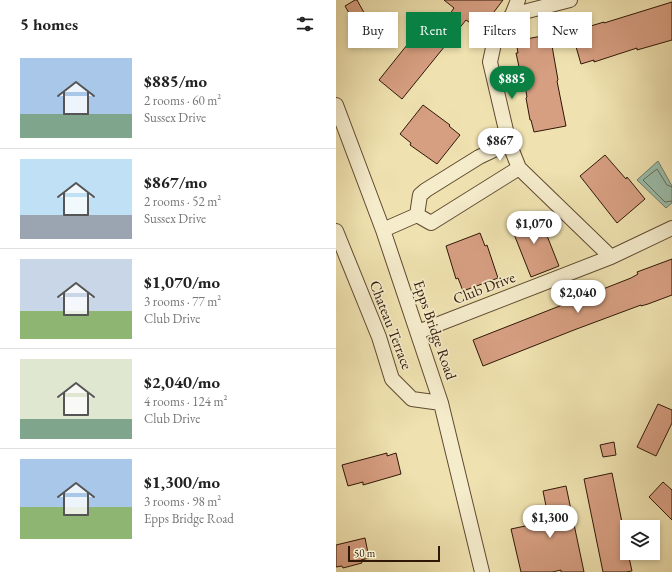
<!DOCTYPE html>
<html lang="en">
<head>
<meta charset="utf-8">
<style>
  body { margin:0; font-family:"EB Garamond",serif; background:#f6f6f6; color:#222; height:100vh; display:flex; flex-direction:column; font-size:15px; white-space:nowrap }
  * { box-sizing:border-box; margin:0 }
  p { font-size:13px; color:#767676 }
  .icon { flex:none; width:22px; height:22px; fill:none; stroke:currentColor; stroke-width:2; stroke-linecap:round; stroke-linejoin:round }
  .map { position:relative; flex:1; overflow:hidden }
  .side { display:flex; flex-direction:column; background:#fff; width:336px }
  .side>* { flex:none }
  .banner { position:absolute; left:12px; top:12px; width:264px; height:36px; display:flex; gap:8px }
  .fabs { position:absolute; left:284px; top:520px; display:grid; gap:8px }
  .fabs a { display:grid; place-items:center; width:40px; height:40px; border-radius:0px; background:#fff; box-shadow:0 2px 6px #0003; font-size:20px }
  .scale { position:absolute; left:12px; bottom:10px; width:92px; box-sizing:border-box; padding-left:4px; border:2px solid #2f1706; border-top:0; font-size:11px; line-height:14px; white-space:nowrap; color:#2f1706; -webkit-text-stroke:3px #f5eccc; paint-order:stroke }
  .price { position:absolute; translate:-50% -34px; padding:0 9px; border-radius:14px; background:#fff; color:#222; font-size:13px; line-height:26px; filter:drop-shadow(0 1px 2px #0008) }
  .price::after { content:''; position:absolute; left:50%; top:24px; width:12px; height:9px; margin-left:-6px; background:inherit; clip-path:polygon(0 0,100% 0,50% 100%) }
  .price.on { background:#0b8043; color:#fff }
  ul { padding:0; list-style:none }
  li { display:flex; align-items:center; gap:12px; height:100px; padding:0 20px }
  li+li { border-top:1px solid #e0e0e0 }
  li span { display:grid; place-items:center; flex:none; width:112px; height:80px; border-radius:0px; color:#555 }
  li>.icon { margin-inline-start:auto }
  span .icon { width:48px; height:48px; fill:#fffc; stroke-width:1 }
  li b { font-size:17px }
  h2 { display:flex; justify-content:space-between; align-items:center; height:48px; padding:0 20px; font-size:17px }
  .chip { padding:0 14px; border-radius:0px; background:#fff; box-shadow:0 2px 6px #0003; font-size:14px; line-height:36px }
  .chip.on { background:#0b8043; color:#fff }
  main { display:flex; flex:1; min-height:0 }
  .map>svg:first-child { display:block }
</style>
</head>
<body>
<main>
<section class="side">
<h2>5 homes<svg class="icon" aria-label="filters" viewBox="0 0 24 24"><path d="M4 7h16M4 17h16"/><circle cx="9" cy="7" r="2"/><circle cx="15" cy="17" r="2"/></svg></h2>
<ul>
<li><span style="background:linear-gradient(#a9c7e8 70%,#7fa58c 0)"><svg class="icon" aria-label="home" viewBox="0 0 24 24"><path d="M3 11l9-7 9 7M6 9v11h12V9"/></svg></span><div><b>$885/mo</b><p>2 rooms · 60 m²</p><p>Sussex Drive</p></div></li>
<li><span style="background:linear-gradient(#bfe0f5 70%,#9aa5b1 0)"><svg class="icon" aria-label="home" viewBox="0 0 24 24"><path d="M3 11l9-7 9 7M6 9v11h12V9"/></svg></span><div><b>$867/mo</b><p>2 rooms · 52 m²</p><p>Sussex Drive</p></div></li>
<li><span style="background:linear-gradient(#c9d6e8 65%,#8fb573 0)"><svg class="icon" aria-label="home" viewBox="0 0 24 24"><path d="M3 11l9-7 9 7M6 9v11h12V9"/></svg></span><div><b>$1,070/mo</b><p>3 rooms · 77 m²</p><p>Club Drive</p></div></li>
<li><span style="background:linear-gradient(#dfe7d0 75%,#7fa58c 0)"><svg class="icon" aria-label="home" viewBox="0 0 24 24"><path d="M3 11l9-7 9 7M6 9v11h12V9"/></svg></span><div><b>$2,040/mo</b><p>4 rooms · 124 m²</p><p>Club Drive</p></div></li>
<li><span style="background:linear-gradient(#a9c7e8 60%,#8fb573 0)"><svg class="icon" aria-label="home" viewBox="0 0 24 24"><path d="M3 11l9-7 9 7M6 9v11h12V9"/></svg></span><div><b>$1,300/mo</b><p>3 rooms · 98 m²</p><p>Epps Bridge Road</p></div></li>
</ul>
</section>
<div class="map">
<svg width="336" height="572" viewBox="0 0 336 572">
  <rect width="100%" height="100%" fill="#efe2b0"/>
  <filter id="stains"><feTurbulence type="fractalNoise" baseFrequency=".005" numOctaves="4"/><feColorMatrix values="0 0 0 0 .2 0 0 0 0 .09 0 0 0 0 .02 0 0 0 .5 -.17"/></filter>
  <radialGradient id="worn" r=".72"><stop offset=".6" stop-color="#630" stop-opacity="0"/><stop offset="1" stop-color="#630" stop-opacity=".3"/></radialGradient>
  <path fill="#9abeac" stroke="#6f7b6a" d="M322,161L336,186V203L330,208L301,180Z"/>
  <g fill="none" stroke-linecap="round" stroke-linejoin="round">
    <path stroke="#646a59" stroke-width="1" d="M336,187L331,185L321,169L307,180L329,202L336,201"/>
  </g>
  <path fill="#d79f82" stroke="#2f1706" d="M19,0H21L41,36L30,43L9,6Z
    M108,0H167L145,29L134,20L133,22L130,20L66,99L43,80L95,15L107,24L118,8Z
    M336,2V40L301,50V48L258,62V60L245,64L236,33L248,30V28L268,22V23Z
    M211,35L213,47L216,46L222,80L221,81L230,126L198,132L195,120H194L190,98L191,97L187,75L185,76L180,53H182L180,41Z
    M87,105L114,125L113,126L124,135L101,164L74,145L75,143L64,134Z
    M269,155L290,179L291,177L309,199L281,223L244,176Z
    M202,213L223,266L195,277L174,224Z
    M144,233L149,246L151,245L162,278L127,291L122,278L120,279L110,246Z
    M336,259V295L312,304L305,306V305L238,330L147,366L137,340L295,278L302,274L301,272Z
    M322,404L336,410V423L320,456L301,447Z
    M278,442L280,455L267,457L264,445Z
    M51,453V456L60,453L65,474L27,485V482L12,486L6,465Z
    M276,473L291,547V553H292L296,571L290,572H267L248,479Z
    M327,482L336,490V520L313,497Z
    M230,486L248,572H225V570L216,572H185L175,529L213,521L207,491Z
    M29,538L33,558L25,560L26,563L7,568L6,566L0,567V545Z"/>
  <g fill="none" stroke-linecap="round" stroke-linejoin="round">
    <defs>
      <path id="minor" d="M182,0L176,15L160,34L154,62L173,143L183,168L275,257
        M176,15L234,0
        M0,105L47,230L105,403L146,572
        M173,143L143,157L90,190L84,195L81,215L95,223L183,168
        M47,230L81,215
        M0,231L43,337L56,379L76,399L105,403
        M82,332L275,257L336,228"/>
    </defs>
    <use href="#minor" stroke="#5f4a30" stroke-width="16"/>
    <use href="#minor" stroke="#f5eccc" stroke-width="14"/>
  </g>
  <g text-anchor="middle" stroke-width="3.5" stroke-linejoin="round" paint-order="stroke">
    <g font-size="15" fill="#2f1706" stroke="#f5eccc">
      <text transform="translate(148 288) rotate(-21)" y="5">Club Drive</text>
      <text transform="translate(55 325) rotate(69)" y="5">Chateau Terrace</text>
      <text transform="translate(99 330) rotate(71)" y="5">Epps Bridge Road</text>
    </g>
  </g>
  <rect width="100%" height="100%" filter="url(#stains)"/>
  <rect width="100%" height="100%" fill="url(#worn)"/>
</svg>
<div class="fabs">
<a><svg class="icon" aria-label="layers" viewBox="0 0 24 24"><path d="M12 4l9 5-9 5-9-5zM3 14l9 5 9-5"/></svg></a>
</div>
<div class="scale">50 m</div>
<b class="price on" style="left:176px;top:100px">$885</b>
<b class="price" style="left:164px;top:162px">$867</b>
<b class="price" style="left:198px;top:245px">$1,070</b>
<b class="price" style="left:242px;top:314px">$2,040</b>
<b class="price" style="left:214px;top:539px">$1,300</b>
<div class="banner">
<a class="chip">Buy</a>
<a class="chip on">Rent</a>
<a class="chip">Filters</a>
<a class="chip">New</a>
</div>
</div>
</main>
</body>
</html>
